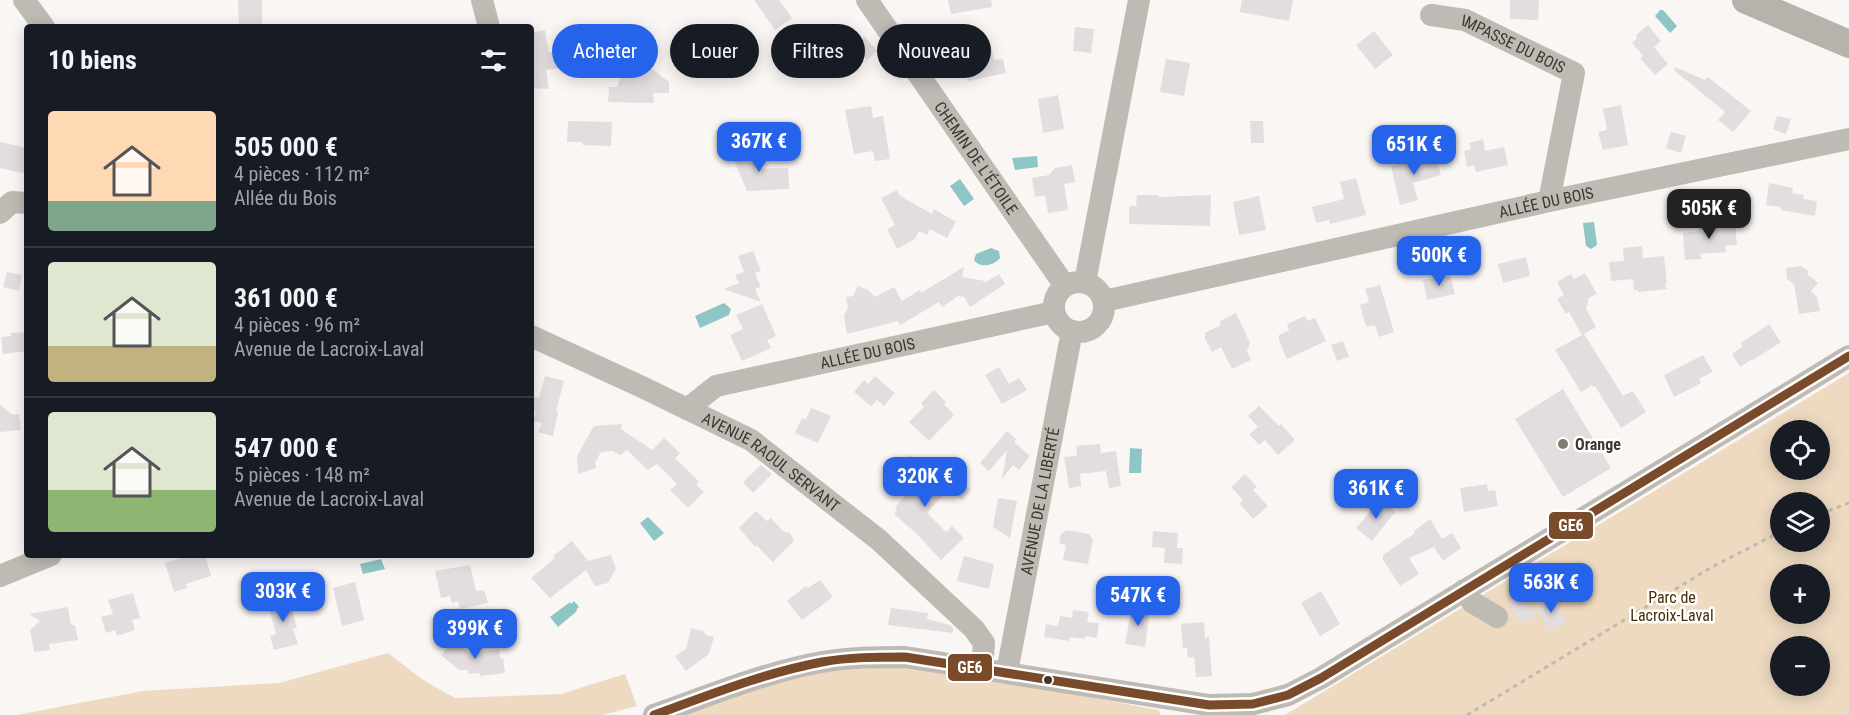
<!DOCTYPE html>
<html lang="fr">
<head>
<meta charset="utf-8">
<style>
  body { margin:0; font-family:"Roboto Condensed",sans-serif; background:#20242c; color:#f1f3f6; height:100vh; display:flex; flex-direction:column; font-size:22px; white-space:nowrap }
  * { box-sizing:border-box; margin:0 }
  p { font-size:20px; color:#9ea1a6 }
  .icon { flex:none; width:33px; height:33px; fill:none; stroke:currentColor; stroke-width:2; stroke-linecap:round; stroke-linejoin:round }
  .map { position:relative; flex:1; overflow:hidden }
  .side { position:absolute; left:24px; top:24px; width:510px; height:534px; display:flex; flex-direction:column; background:#171b24; border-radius:6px; box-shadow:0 3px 15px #0003 }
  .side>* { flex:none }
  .guide { position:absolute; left:552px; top:24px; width:570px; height:54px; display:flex; gap:12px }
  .tools { position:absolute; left:1770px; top:420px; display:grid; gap:12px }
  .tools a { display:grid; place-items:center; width:60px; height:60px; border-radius:50%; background:#171b24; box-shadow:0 3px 15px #0003; font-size:30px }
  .price { position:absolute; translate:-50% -51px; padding:0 14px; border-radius:12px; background:#2563eb; color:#fff; font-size:20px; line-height:39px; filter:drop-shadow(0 2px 3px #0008) }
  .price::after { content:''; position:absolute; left:50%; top:36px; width:18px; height:14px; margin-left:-9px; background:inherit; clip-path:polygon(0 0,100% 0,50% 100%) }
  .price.active { background:#222; color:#fff }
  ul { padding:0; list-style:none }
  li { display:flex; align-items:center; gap:18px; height:150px; padding:0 24px }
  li+li { border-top:2px solid #363941 }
  li span { display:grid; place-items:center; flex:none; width:168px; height:120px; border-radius:6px; color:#555 }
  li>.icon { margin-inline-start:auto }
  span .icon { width:72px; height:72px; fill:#fffc; stroke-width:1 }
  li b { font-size:26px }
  h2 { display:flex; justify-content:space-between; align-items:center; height:72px; padding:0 24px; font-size:26px }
  .pill { padding:0 21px; border-radius:27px; background:#171b24; box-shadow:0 3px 15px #0003; font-size:21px; line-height:54px }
  .pill.active { background:#2563eb; color:#fff }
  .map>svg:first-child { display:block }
</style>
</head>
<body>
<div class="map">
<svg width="1849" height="715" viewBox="0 0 1849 715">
  <rect width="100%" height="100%" fill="#f9f6f3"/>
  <path fill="#eddac0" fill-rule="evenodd" d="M1849,373V715H1285ZM1780,430H1820V470H1780ZM1780,502H1820V542H1780ZM1780,574H1820V614H1780ZM1780,646H1820V686H1780Z
    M388,653L423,680L455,698L561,694L625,674L637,706L603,715H17L143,691L279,683Z
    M889,662L965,679L1042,688L1158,710L1161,715H675L830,666Z"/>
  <path fill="#8ec6c6" d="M1660,10H1663L1677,26L1670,33L1655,16Z
    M1037,156L1038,167L1015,170L1012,158Z
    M960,179L974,199L964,206L950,186Z
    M1594,222L1597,245L1591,249L1586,246L1583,223Z
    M991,248L999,251L1000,258C995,265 980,269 974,260L976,254Z
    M724,303L731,309L729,315L700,328L695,316Z
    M1130,448L1142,449L1141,473H1129Z
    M648,517L664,533L654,541L640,523Z
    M381,559L385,569L363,574L360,564Z
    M574,601L579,607L576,610L577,611L558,627L550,617L570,602L571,604Z
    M479,631L485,635H492L493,646L481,647L472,639Z"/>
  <path fill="#e3dde0" d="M238,0H262V27H239Z
    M754,0H779L792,18L775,30Z
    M948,0H991L992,7L951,14Z
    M1242,0H1293L1289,21L1240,12Z
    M1510,0H1539L1538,20L1510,19Z
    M1648,25L1661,41L1654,47L1668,64L1655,75L1640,58L1643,56L1632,43L1637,38L1636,35Z
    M1075,27L1094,29L1091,53L1073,51Z
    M828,28L835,36L842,30L848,38L851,36L857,42L864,36L877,51L867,60L864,56L855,64L844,51L839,56L829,44L816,56L803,43L814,33L816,35L820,31L822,34Z
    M545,30L549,52L558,51L560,68L546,70L549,89L531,88V33Z
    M1374,31L1393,55L1375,69L1356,45Z
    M990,41L994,60L1003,59L1006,73L968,81L963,61L975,44Z
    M1166,59L1190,63L1184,96L1160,92Z
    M633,62H643L669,82V93H653L654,103L608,102L609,87H617L622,73H633Z
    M1675,67L1705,80L1708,77L1751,111L1733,132L1718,120L1725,112L1674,70Z
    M1058,95L1064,129L1043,133L1038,99Z
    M1621,105L1628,145L1603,150L1598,132L1607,130L1603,109Z
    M871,106L873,118L883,116L890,159L875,161L873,151L854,154L845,110Z
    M1777,116L1791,119L1786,134L1773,129Z
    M568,121L612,122L611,146L583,145L582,142H567Z
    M1250,121H1263L1264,143H1251Z
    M1671,132L1686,136L1681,153L1666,148Z
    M1483,139L1485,151L1504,147L1508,165L1476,172L1474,165L1467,167L1464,151L1471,149L1469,143Z
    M0,142L27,148V174L0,168Z
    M747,144L758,169L788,168L789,189L747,191L730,151Z
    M1434,151L1441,175L1413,183L1418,200L1400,205L1391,166L1423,158L1422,154Z
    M1072,165L1075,182L1064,184L1068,210L1048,213L1045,195L1035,197L1032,178L1049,175L1055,168Z
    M1356,178L1366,215L1330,224L1329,220L1316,223L1312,207L1344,199L1340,182Z
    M1769,183L1793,188L1792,193L1804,195L1803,199L1817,201L1815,216L1781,210V207L1766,205Z
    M897,190L900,196L932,214L934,209L956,222L947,238L930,229L927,235L919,231L915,239L897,249L887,229L895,225L881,198Z
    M1137,195H1159V197L1211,195L1210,226L1129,224V206H1136Z
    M1259,196L1266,230L1239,235L1233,202Z
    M1735,223L1737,245L1725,246L1726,252L1700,254L1701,259L1685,260L1683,233L1699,231V226Z
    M1642,246L1643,258L1664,256L1667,283L1665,284L1667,289L1638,292V290H1634L1633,279L1611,281L1609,262L1624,261L1623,248Z
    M753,251L761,271L755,273L761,287L755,289L761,302L724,289L739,283L735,275L744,272L738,256Z
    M1526,257L1530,276L1503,283L1498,264Z
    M1801,266L1809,271L1807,274L1818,283L1811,291L1817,297L1820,311L1799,314L1794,284L1787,279L1786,268Z
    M964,267L962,277L985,281L984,283L999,274L1005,284L970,307L964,297L958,296L942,307L939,302L900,325L898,321L847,334L844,316L848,307L846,297L853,296L858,286L868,290L875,297L894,287L902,301L920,290L921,293Z
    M7,272L22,275L19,291L3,287Z
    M1585,273L1597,294L1589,298L1586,308L1596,327L1584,334L1623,396L1633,391L1646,412L1621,428L1595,386L1593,387L1592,385L1581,392L1555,350L1582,335L1569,312L1566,314L1557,299L1564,295L1557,282L1571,274L1574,279Z
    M1450,275L1455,294L1427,300L1423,280Z
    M1380,285L1394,332L1379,337L1375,325L1366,327L1360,305L1369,302L1365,289Z
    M762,304L776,336L767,340L771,348L742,361L730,335L743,329L736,315Z
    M1236,313L1250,343L1247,351L1251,360L1232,369L1221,347L1212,352L1205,338V333L1221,325L1220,321Z
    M1305,316L1307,321L1315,318L1326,341L1287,359L1279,340V335L1289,330L1287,324Z
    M1769,324L1781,342L1753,360L1752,359L1740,367L1732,354L1743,346L1741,343Z
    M27,332V351L3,354L1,337L11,336V333Z
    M1343,341L1349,357L1337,361L1331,345Z
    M1703,355L1713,372L1699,379L1701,383L1674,397L1664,375Z
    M999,367L1009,384L1019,378L1027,390L1002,404L985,375Z
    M545,376L564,381L556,411L558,412L553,436L538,432L542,423L533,421L536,412L531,410V396L539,398Z
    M875,376L895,393L884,406L877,400L871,406L854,392L864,380L868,384Z
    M1563,389L1611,468L1563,497L1515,419Z
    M934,390L946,402L944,404L954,415L929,441L909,422L924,407L921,403Z
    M0,405L13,415L19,414L21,430L0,432Z
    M1259,406L1279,426L1281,424L1295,440L1278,455L1265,440L1259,445L1249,434L1258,427L1248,416Z
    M811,408L831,416L818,443L795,433L802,418L806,419Z
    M622,424L621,429L652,450L664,438L680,453L675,458L699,482L696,484L704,492L688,508L670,490L677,484L657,464L648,470L627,450L620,455L613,451L601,452L595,462L596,468L578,474L577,456L594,426Z
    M1007,431L1016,439L1014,442L1030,456L1019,470L1013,465L1002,479L1007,450L989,471L980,463Z
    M1100,444L1101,453L1116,451L1121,486L1109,488L1106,471L1080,474L1081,486L1069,488L1064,457L1077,456L1076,446Z
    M910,455L948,489L927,513L946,532L952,526L964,538L941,560L917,534L894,514L897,510L895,508L913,486L896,471Z
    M761,465L772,474L753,493L743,482Z
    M1245,474L1257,487L1253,490L1268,506L1253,519L1239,503L1243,500L1231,487Z
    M956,477L971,490L962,500L948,487Z
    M1487,484L1488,491L1495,490L1498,506L1464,512L1460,488Z
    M998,498L1017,501L1010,538L993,527Z
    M1380,500L1395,512L1372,541L1356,528Z
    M756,511L767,521L771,518L784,532L790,533L794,541L773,562L756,545L755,547L739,528Z
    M1430,519L1442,539L1452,533L1461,548L1443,561L1434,547L1409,558L1419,574L1400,586L1383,560V555L1415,533L1414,531Z
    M1066,530L1089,534L1093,540L1088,564L1063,560L1066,545L1059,543L1061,534Z
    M1153,531L1178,533L1177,548H1183L1182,564L1164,563L1165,548L1152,547Z
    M572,541L588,561L611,555L616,569L608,583L595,586L586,570L550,598L531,578L555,558L553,556Z
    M190,555H205L211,576L186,584L187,588L174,592L165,563Z
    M964,556L994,564L989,589L957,581Z
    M470,565L476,591L484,590L488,603L460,609L458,601L452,603L450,596L441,598L435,571Z
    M820,580L833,597L802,620L787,601L806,586L808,588Z
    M355,582L364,620L342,626L333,588Z
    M1321,591L1340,624L1320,636L1301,603Z
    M133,593L140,618L132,620L135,630L117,636L115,630L106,633L101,617L113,614L108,600Z
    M1525,593L1536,616L1524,622L1519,621L1508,602Z
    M288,595L297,628L293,629L298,644L274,650L270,636L276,634L267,601Z
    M1552,597L1566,622L1550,631L1535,606Z
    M1132,606L1150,608L1145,647L1125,644Z
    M68,607L71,625H75L78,640L49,644L50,650L34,652L30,630L40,621L29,614Z
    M891,608L928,613L927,619L950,625L953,628V633L888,625Z
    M1073,610L1089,612L1087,622L1099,623L1097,638L1085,636V639L1070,637L1069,641L1044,637L1046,624L1058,626L1060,616L1072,618Z
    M1204,622L1205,638L1209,637L1212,676L1196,677L1194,657L1188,658L1187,648H1183L1181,624Z
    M691,628L703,631L706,635L714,637L709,654L686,671L675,656L686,649Z
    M454,640L469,653L499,650L500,659L503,658L505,673L480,676V673L468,674V670H459L441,655Z"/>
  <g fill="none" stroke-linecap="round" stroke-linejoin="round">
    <path stroke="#bebab5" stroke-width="3" stroke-dasharray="4.5 4.5" stroke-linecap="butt" d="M1820,514L1849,503
      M1467,715L1712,567L1780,532"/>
    <g stroke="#bebab4" stroke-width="22">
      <path d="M24,0L44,27"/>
      <path d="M482,0L489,27"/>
      <path id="s1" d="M867,0L1065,286"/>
      <path id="s2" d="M1431,15L1465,20L1574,73L1549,201"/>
      <path d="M0,213L12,202L27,203"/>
      <circle cx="1079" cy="307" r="25"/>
      <path d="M1085,282L1139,0"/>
      <path id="s3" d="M1104,301L1549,201L1849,139"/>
      <path id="s4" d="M531,336L642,387L751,440L879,540L974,629L984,643L982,668"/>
      <path id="s5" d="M687,409L716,386L1054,312"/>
      <path d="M0,576L51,555"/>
      <path d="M1464,590L1472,602L1497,617"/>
      <path id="s6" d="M1007,672L1072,331"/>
      <path d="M654,715C708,696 765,672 822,662C850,657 877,657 905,657L1209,705L1253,704L1288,695L1321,678L1849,356"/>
    </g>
    <path stroke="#b7b2ac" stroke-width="28" d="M1746,0L1849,44"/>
    <defs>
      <path id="bus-1" d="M654,715C709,695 764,673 822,662C849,657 877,657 905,657L1209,705L1253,704L1288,695L1321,678L1849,356"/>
    </defs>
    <use href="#bus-1" stroke="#fff" stroke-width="14"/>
    <use href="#bus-1" stroke="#7a4b2a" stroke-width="9"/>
  </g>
  <circle fill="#817a72" stroke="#fff" stroke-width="2" cx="1563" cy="444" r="6"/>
  <circle fill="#40372c" stroke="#fff" stroke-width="2" cx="1048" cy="680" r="5"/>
  <g text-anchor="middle" stroke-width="5" stroke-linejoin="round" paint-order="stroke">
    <g font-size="16" fill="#40372c" stroke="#fff">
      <text dy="6" stroke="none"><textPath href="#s2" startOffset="88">IMPASSE DU BOIS</textPath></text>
      <text dy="6" stroke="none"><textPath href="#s1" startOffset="192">CHEMIN DE L'ÉTOILE</textPath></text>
      <text dy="6" stroke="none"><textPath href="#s3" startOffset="453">ALLÉE DU BOIS</textPath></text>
      <text dy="6" stroke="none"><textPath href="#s5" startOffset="192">ALLÉE DU BOIS</textPath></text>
      <text dy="6" stroke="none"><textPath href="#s4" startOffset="272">AVENUE RAOUL SERVANT</textPath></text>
      <text dy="6" stroke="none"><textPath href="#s6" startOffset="174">AVENUE DE LA LIBERTÉ</textPath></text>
    </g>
    <g font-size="16" font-weight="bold" fill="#40372c" stroke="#fff" text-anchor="start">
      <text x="1575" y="450">Orange</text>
    </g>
    <g font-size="16" fill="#482f04" stroke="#fff">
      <text x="1672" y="603">Parc de<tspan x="1672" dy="18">Lacroix-Laval</tspan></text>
    </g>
  </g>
  <g stroke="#fff" stroke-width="2">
    <rect x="1548" y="511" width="46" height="29" rx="6" fill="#7a4b2a"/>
    <rect x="947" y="653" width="46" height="29" rx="6" fill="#7a4b2a"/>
  </g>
  <g font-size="16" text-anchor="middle" font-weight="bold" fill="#fff">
    <text x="1571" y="531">GE6</text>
    <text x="970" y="673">GE6</text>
  </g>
</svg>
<div class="tools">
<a><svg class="icon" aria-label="locate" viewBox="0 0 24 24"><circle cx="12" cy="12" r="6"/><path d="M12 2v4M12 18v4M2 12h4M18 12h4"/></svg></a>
<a><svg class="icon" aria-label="layers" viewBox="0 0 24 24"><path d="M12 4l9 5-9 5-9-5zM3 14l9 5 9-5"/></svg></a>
<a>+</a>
<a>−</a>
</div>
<b class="price" style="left:759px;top:173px">367K €</b>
<b class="price" style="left:1414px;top:176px">651K €</b>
<b class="price active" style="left:1709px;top:240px">505K €</b>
<b class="price" style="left:1439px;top:287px">500K €</b>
<b class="price" style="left:925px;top:508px">320K €</b>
<b class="price" style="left:1376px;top:520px">361K €</b>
<b class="price" style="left:1551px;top:614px">563K €</b>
<b class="price" style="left:283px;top:623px">303K €</b>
<b class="price" style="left:1138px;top:627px">547K €</b>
<b class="price" style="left:475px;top:660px">399K €</b>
<div class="guide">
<a class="pill active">Acheter</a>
<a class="pill">Louer</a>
<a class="pill">Filtres</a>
<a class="pill">Nouveau</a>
</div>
<section class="side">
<h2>10 biens<svg class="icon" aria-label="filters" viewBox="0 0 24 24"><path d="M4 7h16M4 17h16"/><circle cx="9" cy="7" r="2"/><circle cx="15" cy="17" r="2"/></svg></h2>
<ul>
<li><span style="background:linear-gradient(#ffd9b3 75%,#7fa58c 0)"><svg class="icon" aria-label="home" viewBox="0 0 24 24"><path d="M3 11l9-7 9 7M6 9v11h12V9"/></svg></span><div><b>505 000 €</b><p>4 pièces · 112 m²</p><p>Allée du Bois</p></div></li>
<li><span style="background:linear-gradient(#dfe7d0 70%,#c2b280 0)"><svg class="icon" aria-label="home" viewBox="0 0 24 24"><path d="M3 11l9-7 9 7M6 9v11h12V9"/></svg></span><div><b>361 000 €</b><p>4 pièces · 96 m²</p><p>Avenue de Lacroix-Laval</p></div></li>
<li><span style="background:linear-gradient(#dfe7d0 65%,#8fb573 0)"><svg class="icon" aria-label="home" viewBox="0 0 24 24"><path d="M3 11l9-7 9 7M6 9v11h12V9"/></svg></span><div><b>547 000 €</b><p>5 pièces · 148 m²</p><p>Avenue de Lacroix-Laval</p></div></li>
</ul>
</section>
</div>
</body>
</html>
